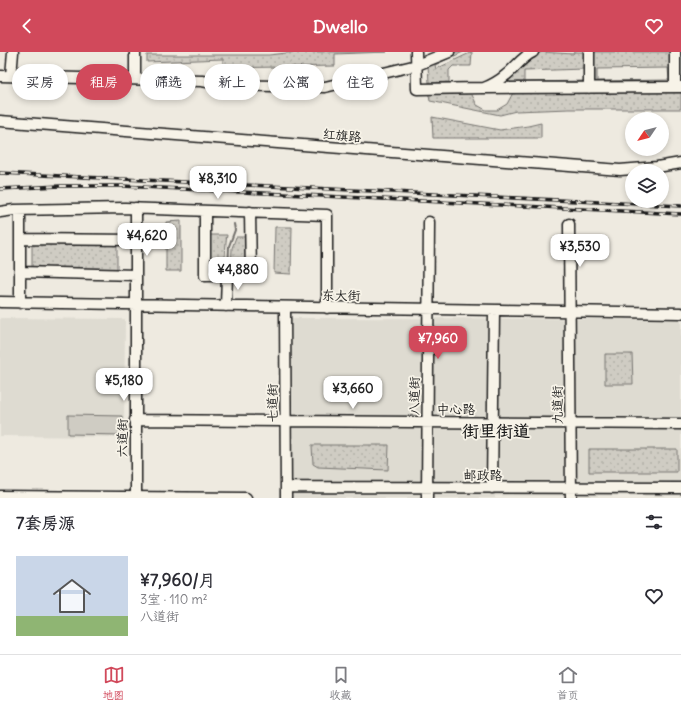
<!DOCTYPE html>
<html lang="zh">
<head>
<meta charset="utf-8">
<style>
  body { margin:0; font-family:Delius,"LXGW WenKai TC",sans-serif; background:#f2f2f3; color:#2b2b33; height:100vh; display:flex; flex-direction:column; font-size:15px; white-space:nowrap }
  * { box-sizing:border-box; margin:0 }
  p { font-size:13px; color:#7c7c81 }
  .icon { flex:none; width:22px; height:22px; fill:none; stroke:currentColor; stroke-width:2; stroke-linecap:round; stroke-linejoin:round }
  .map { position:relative; height:446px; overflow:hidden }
  .side { display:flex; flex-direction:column; background:#fff; flex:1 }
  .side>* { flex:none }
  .guide { position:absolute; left:12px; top:12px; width:400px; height:36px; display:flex; gap:8px }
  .needle { width:26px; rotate:235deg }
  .buttons { position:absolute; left:625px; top:60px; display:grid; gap:8px }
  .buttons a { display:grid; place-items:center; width:44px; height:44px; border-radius:50%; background:#fff; box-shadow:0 2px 6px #0003; font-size:20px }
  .price { position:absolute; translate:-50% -34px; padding:0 9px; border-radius:8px; background:#fff; color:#222; font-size:13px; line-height:26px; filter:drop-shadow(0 1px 2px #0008) }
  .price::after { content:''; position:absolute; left:50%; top:24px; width:12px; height:9px; margin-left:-6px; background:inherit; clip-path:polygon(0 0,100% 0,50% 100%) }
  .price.current { background:#d1495b; color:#fff }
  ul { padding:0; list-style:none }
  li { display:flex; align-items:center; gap:12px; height:100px; padding:0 16px }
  li span { display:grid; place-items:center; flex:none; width:112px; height:80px; border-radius:0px; color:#555 }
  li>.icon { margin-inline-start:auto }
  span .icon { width:48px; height:48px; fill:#fffc; stroke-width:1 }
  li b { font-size:17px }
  h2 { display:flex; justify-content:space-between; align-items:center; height:48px; padding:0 16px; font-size:17px }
  .pill { padding:0 14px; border-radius:18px; background:#fff; box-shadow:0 2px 6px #0003; font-size:14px; line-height:36px }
  .pill.current { background:#d1495b; color:#fff }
  header { display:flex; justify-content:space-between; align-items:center; height:52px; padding:0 16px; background:#d1495b; color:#fff; font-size:18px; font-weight:700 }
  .dock { display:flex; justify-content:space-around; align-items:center; height:56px; border-top:1px solid #e1e1e2; background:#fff; font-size:11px; color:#7c7c81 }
  .dock a { display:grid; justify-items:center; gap:2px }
  .dock .current { color:#d1495b }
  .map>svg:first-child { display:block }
</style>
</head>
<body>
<header><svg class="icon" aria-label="back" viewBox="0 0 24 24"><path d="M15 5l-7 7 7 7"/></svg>Dwello<svg class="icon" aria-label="heart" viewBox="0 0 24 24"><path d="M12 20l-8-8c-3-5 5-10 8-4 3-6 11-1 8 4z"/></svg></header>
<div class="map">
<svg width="681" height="446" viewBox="0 0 681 446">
  <defs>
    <pattern id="grass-dots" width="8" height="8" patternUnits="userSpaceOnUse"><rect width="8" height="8" fill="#cfccc3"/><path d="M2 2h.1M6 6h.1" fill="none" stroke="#b1afa7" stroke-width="1.8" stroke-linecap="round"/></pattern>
  </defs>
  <rect width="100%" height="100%" fill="#eeeae0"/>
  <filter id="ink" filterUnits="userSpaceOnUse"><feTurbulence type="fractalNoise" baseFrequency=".025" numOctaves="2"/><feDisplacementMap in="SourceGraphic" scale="8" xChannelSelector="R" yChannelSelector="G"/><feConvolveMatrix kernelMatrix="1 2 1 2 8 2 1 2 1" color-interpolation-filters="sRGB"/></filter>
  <g filter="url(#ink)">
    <path fill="#dedbd1" d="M0,266L125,267L124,385L0,384Z
      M290,266L681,267V444H495V446H292Z"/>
    <path fill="url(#grass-dots)" stroke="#767470" fill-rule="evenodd" d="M295,0H387L335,2V14L223,16V7L147,10V3H269Z
      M456,0H463L435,13L436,17L472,0L471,14H453L449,18V30L429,31L428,13Z
      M542,0L573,2L574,0H681V57H569L516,59L500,63L430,49L428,39H470L477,53L486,58H497L507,52L514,39L507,35L504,29L531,5ZM584,17L585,29L524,30V19ZM597,17L668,16L669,28L597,29Z
      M432,65L500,78L528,74L541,71V86H433Z
      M181,169V219H166V170Z
      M275,175H292L291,222L274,221Z
      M208,183H227L226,190L224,220L208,221Z
      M236,185H248V220L231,219L232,196Z
      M32,191L117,192V219H32Z
      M605,302H632L633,332H605Z
      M312,393H389L388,418L318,415L313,412Z
      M589,397H677V420H589Z"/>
    <path fill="#cfccc3" stroke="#767470" d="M68,363L122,364V383L68,382Z"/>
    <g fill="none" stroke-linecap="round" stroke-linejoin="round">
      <path stroke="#6f6d69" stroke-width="2" d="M228,220L229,194L235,178L234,172"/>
      <defs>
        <path id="minor" d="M135,0V27
          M416,0L417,37L484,36C492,33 499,29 506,23C515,16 522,5 533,0
          M589,0V36
          M0,24L202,29L224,33L325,35L417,13L449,0
          M11,24L13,0
          M675,35V0
          M484,36L681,35
          M0,69L620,118L657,115L681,111
          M20,158V251
          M205,159V224L251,223L250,160
          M0,160L14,158L125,156L327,163V256
          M569,172L571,446
          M20,187L136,188
          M20,220L136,223
          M0,250L681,261
          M226,254L227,223
          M285,255L286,446
          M135,368L681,372
          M286,435L681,436
          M492,436L494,259
          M0,444L246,446
          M136,446V156
          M427,446L429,170"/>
      </defs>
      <use href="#minor" stroke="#1c1c1c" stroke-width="13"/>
      <use href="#minor" stroke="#f7f3e8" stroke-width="10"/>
      <defs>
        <path id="rail" d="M0,121L681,154
          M0,137L60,134H122L681,162"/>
      </defs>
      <use href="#rail" stroke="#1c1c1c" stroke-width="3.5"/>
      <use href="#rail" stroke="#f7f3e8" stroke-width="2" stroke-dasharray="6" stroke-linecap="butt"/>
    </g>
  </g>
  <g text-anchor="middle" stroke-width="3.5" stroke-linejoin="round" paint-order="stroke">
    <g font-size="13" fill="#1c1c1c" stroke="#f7f3e8">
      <text transform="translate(342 83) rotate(5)" y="5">红旗路</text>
      <text transform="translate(341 243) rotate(1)" y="5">东大街</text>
      <text transform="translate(414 344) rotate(-90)" y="5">八道街</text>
      <text transform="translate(272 351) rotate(-90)" y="5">七道街</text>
      <text transform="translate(557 353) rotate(-91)" y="5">九道街</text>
      <text x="456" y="362">中心路</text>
      <text transform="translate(122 386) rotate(-90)" y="5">六道街</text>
      <text x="483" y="428">邮政路</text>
    </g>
    <g font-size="17" font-weight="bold" fill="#1c1c1c" stroke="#f7f3e8">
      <text x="496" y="385">街里街道</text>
    </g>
  </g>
</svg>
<div class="buttons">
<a><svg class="needle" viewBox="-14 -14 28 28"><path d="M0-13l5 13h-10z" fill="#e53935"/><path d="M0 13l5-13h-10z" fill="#7c7c81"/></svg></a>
<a><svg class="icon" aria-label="layers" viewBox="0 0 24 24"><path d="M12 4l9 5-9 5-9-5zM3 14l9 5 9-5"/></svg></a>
</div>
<b class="price" style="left:218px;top:148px">¥8,310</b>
<b class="price" style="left:147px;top:205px">¥4,620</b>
<b class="price" style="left:580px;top:216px">¥3,530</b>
<b class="price" style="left:238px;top:239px">¥4,880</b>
<b class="price current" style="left:438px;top:308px">¥7,960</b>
<b class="price" style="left:124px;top:350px">¥5,180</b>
<b class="price" style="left:353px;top:358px">¥3,660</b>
<div class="guide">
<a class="pill">买房</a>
<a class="pill current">租房</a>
<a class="pill">筛选</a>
<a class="pill">新上</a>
<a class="pill">公寓</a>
<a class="pill">住宅</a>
</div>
</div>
<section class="side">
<h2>7套房源<svg class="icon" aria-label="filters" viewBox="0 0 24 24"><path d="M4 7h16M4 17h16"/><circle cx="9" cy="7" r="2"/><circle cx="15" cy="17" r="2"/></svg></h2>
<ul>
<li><span style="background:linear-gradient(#c9d6e8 75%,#8fb573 0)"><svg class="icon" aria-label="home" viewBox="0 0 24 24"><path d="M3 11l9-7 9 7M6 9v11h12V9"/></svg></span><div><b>¥7,960/月</b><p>3室 · 110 m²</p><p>八道街</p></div><svg class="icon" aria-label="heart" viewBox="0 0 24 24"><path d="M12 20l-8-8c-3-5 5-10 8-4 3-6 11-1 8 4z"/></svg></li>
</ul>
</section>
<nav class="dock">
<a class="current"><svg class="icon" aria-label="map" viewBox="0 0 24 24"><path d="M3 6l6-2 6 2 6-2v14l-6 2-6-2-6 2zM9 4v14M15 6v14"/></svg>地图</a>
<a><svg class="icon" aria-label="saved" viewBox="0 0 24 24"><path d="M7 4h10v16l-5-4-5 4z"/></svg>收藏</a>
<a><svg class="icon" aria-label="home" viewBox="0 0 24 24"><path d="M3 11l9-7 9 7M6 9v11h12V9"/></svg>首页</a>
</nav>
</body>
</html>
